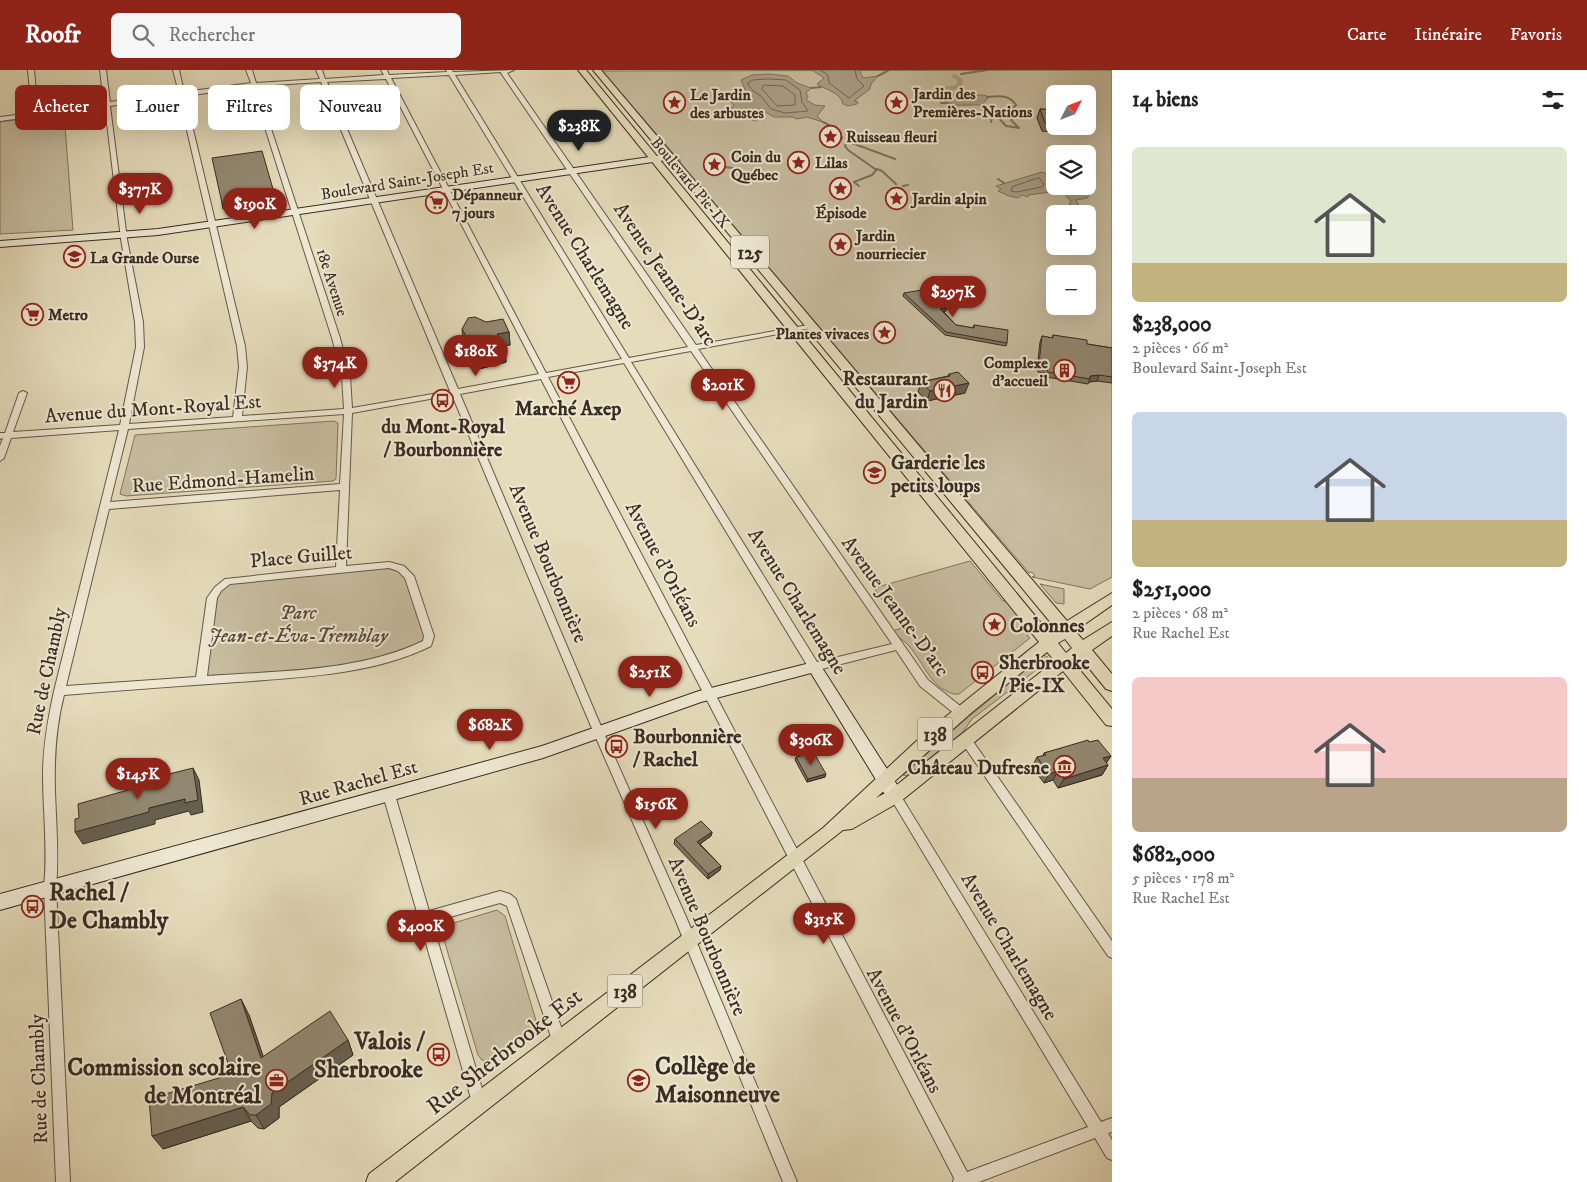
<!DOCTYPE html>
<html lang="fr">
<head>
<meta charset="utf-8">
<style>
  body { margin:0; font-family:"IM FELL DW Pica",serif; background:#f6f6f6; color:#222; height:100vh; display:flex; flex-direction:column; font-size:19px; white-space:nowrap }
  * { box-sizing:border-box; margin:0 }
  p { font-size:16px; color:#767676 }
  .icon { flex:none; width:28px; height:28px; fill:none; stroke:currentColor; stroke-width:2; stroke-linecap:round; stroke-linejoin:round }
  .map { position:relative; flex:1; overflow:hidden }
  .sheet { display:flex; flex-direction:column; background:#fff; width:475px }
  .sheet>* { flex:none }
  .guide { position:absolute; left:15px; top:15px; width:475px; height:45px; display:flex; gap:10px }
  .needle { width:32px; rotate:48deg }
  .controls { position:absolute; left:1046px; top:15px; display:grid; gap:10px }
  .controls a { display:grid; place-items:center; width:50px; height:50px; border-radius:8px; background:#fff; box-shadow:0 5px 20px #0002; font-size:25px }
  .price { position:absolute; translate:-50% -42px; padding:0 11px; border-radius:18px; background:#8f2418; color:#fff; font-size:16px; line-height:32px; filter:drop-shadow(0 1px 2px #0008) }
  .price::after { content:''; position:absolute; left:50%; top:30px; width:15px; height:11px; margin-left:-8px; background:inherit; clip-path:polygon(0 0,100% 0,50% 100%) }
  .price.on { background:#222; color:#fff }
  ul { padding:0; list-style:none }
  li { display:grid; align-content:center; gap:10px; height:265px; padding:0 20px }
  li span { display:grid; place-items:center; height:155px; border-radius:8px; color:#555 }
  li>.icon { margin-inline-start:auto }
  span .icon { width:90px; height:90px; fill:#fffc; stroke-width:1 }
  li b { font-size:21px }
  h2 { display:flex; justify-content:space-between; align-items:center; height:60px; padding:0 20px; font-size:21px }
  .tag { padding:0 18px; border-radius:8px; background:#fff; box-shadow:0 5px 20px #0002; font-size:18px; line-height:45px }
  .tag.on { background:#8f2418; color:#fff }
  header { display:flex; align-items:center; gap:30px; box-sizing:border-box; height:70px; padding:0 25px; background:#8f2418; color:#fff }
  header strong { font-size:24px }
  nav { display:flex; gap:28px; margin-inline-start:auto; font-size:18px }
  .search { width:350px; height:45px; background:#f6f6f6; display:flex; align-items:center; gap:12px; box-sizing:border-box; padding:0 18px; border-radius:8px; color:#767676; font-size:19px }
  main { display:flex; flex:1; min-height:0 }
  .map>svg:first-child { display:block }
</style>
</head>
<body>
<header>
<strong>Roofr</strong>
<div class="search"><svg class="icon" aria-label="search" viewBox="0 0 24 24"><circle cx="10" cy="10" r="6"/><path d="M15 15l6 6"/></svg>Rechercher</div>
<nav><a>Carte</a><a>Itinéraire</a><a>Favoris</a></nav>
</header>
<main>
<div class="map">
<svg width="1112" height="1112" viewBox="0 0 1112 1112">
  <rect width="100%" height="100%" fill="#e5dcbb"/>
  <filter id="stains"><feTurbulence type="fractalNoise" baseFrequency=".004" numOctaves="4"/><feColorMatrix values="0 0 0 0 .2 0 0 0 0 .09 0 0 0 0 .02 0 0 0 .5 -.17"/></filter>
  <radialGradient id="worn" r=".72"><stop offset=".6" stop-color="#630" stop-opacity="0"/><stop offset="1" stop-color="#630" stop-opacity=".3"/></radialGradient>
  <path fill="#c8bea1" stroke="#807561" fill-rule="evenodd" d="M1112,0V507L1090,519L1032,507L1035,506L1032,502L1029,503L831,271V268L827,266L680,93V90L678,89L602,1ZM1055,24H1088V56H1055ZM1055,84H1088V116H1055ZM1055,144H1088V176H1055ZM1055,204H1088V236H1055Z
    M64,43L73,160L0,164V52Z
    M334,351L338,353L336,409L333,411L126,426L120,424L135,365Z
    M970,491L1003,531H1007L1031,560L1027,566L1030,568L959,624H954C929,618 923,589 906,573C901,568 896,567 892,561L902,558L874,518Z
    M389,495L409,506L427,573L349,597L201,609L212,528L228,511Z
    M1040,514L1064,519V534L1056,533Z
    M1043,585L1048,587V591L972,649L963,662L907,706L903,705L960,654Z
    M497,840L505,846L537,954L486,991L482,990L478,985L442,863L443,859L447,855Z"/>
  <path fill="#aaa087" stroke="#7c725e" d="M812,0H859L863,8L878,6L871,14L870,19L854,31L858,32L857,34L848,36L843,34C840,22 826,20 817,14L824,8Z
    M769,4L788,6L797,13L811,18L806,23L808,27L806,30L815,35L825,36L817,46L823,52L807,47L797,49L792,47H774L760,39L751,41L759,49L755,51L732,42L731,38L734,35L730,31L732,27L730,24H747L741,10L752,5Z
    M941,18L938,22L947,25L949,22C966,32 972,22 987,26L988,28L982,35C961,34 950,40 934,22L935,20Z
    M1042,102L1047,104V110L1055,116H1078L1089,125L1087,128L1076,130L1079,136L1074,142L1055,144L1067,140L1071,131L1059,119L1052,118L1051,122L1028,125V127L1022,125L1018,128L1009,126L998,121L1001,119L996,116Z"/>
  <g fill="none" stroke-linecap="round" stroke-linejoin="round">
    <path stroke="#716654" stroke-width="1" d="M820,0L828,5L829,13L849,28L864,16L857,9L855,0
      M769,9L786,10L800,20L802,32L808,41L785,43L771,39L761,26L753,21L747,13L753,10Z
      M764,15L783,16L795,25V35L777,36L762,19Z
      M1039,108L1044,114L1042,117L1016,122L1011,121L1012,117Z"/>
    <path stroke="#7c725e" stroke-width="2" d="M961,4L987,0
      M878,6L889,0
      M811,18L821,17
      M987,27C999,26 1009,24 1016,35L1009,43L1014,46L1011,50L1019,58L1006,56L997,46L992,47L991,52
      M941,33H948
      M823,52L837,59L842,68
      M849,72L895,89
      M846,73L845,76L848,80L875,99
      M706,95L733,98
      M998,109L1004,113
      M859,116L854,112L872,105L877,99L882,101L896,114
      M903,116L908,115"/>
    <path fill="#aaa087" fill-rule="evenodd" d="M954,4L963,9L962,16L954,20L939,19V17L953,16L957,14V10L951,6Z"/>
    <defs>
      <path id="minor" d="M28,0H34L38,42L104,33L100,0H106L110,32L179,23L173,0H179L184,22L251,13L246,0H252L256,13L320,9L316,0H322L325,9L384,5L381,0H387L389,5L447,2L446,0H452L453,2L514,0L507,3L696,275L814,254L815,256L811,258L698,279L928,610L964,639L965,642L964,645H956L920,616L896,580L814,601L810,600L624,293L548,307L967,1102L1088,1057L891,729L889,726L891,723L895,721L899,723L1101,1052L1112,1048V1062L1108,1063L1112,1070V1090L1107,1088L1095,1068L979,1112H953L954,1108L541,309L460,324L603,661L687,849L797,1112H783L675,849L593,661L452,325L352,343L346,496L389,492L404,496L414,506L434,566L431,576C372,605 302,607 238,612C180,616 122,620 64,625C56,656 54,688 55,721C56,753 59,785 56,817L70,1112H56L44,817C48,780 43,742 43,705C43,676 48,649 54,621L119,360L11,368L4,388L0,391V376L3,368L0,369V363H5L19,323L23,321L27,323L13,362L120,355L136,277L135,252L121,169L105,37L0,51V47L32,43ZM501,2V3L688,277L629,288L455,5ZM449,5L622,289L546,303L391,8ZM386,9L539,304L458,319L327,12ZM321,12L450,321L352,338L350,306L340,268L257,16ZM252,17L332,268L342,306L344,339L242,346L247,297L245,276L185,26ZM179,26L237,276L239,297L233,347L129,354L144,277L143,252L127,169L110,36ZM691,281L892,574L817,592L631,292ZM344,344L340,414L110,432L128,359ZM340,420L336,497L225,509L215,517L207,528L196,607L66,616L109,439ZM389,498L398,501L405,508L424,566L423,571C359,602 276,601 207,606L217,528L221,521L230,514Z
        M966,666L970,667L1112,871V888L1108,886L962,673L961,670L962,667Z
        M389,720L393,722L395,725L429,841L500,821L510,824L516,829L566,971L564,976L559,978L554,976L507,836L500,833L432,852L486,1032L484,1037L479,1039L474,1037L472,1032L383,725L385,722Z"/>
      <path id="secondary" d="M670,84L674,87L673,89L158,165L0,177V171L158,159Z
        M814,592L819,593L901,721L903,726L901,731L895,733L889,731L811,603L701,632L543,688L0,840V824L542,676L699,621Z"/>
      <path id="primary" d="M578,0H586L1050,564L1056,559L593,0H601L1067,551L1112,523V535L1075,561L1083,570L1112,552V566L1092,580L1112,604V621L1106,619L1081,588L1074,593L1112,639V656L1106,655L1063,601L901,731L852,759L843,760L395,1112H366L369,1104L823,758L924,664L1039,572ZM1065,569L1072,578L1066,583L1058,573ZM1047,582L1055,591L889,721L876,728L971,643Z"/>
    </defs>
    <use href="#minor" stroke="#635848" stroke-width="2"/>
    <use href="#secondary" stroke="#382c21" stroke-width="2"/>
    <use href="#primary" stroke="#382c21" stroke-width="2"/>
    <use href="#minor" fill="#eee8d3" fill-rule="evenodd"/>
    <use href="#secondary" fill="#eee8d3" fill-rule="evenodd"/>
    <use href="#primary" fill="#e5dcbb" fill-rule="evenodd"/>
  </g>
  <path fill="#7e7561" stroke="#382c21" d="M1040,39L1055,40V56H1075L1072,64L1042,61L1037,48Z
    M904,223L946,241H943L956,255L973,258L974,255L1007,273L1006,276L945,265L903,226Z
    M486,252L509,262L510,275L504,276L506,292L479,299L463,272L462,259Z
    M1053,265L1087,274L1112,278V313L1097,311L1089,312L1088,314L1046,307L1044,303L1038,302L1037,299L1040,272L1042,266L1052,268Z
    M949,304L965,323L927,331L918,322L921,312L948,306Z
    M1089,672L1111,686L1106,693L1108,695L1102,705L1058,718L1053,710L1044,713L1032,697L1037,687L1043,686L1044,683Z
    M796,687L825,707L807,712L795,690Z
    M712,762L711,766L700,774L721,796L720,800L708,809L674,774L675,769Z
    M249,945L263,987L348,970L353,985L279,1037V1048L264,1059L258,1058L251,1051L163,1079L232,1004Z"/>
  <path fill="#665f4f" stroke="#382c21" d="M275,126L276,132L223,139L222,133Z
    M947,238L946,241L939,242L940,239Z
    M509,262L510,275L498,277L497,264Z
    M506,279V292L479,299L478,286Z
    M1099,305L1097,311L1089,312L1090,306Z
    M969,313L965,323L927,331L930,321Z
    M1111,686L1105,695L1103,688Z
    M1108,695L1102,705L1058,718L1064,709Z
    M193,698L199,710L203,742L191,745L189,741L155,750V754L83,774L75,762L149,738L185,729Z
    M1058,701L1053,710L1044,713L1049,704Z
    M826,704L825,707L807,712L808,709Z
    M712,762L711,766L697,776V772Z
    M721,796L720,800L708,809V804Z
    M241,929L249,945L269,1003L261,988Z
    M348,970L353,985L279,1037V1048L264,1059L256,1045L272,1023Z
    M243,1037L251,1051L163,1079L152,1066Z"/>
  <path fill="#928871" stroke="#382c21" d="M1040,39L1055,40V53H1045Z
    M262,81L275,126L222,133L212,88Z
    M928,219L947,238L940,239L956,255L974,258V255L1008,260L1007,273L946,262L904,223Z
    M475,247L486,252L503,249L509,262L497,264L506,279L478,286L462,259L468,248Z
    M1053,265L1087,270V274L1112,278V307L1099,305L1090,306V309L1048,302L1046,297L1040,296L1039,294L1042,266L1053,268Z
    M958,302L969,313L930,321L921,312L950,306L949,304Z
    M1088,670L1089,672L1098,670L1111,686L1103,688L1108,695L1064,709L1058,701L1049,704L1037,687L1046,685L1044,683Z
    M814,683L826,704L808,709L796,687Z
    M193,698L198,730L185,733V729L149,738V742L75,762V749L79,748L78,734L146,715L145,710Z
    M701,751L712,762L697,772L721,796L708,804L675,769Z
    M241,929L261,988L330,941L348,970L272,1023L271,1034L256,1045H250L243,1037L152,1066L149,1029L232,1004L210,943Z"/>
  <defs>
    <symbol id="sight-ring" viewBox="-11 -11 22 22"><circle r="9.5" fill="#eee8d3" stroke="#8f2418" stroke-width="1.5"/><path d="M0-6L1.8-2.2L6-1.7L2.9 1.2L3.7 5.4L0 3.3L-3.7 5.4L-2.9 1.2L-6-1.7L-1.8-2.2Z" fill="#8f2418"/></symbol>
    <symbol id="supermarket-ring" viewBox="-11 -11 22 22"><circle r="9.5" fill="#eee8d3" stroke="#8f2418" stroke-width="1.5"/><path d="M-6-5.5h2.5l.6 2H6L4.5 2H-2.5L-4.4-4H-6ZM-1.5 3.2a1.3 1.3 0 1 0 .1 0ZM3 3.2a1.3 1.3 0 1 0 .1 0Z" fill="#8f2418"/></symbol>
    <symbol id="school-ring" viewBox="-11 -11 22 22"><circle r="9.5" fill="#eee8d3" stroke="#8f2418" stroke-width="1.5"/><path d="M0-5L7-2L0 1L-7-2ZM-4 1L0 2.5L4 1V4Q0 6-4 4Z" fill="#8f2418"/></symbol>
    <symbol id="building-ring" viewBox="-11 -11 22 22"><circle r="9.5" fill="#eee8d3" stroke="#8f2418" stroke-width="1.5"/><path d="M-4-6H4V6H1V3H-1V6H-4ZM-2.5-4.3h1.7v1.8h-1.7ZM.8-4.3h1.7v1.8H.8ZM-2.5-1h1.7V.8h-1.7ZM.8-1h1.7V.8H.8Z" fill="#8f2418"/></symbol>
    <symbol id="restaurant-ring" viewBox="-11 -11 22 22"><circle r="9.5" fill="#eee8d3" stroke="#8f2418" stroke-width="1.5"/><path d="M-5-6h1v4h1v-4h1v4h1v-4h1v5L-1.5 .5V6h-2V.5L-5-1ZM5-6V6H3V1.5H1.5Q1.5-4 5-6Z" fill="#8f2418"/></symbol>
    <symbol id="bus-ring" viewBox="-11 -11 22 22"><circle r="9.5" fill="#eee8d3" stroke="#8f2418" stroke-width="1.5"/><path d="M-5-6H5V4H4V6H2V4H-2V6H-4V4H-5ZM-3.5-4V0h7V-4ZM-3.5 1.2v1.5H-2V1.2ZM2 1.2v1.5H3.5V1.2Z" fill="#8f2418"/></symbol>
    <symbol id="museum-ring" viewBox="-11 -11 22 22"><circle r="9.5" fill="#eee8d3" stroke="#8f2418" stroke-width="1.5"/><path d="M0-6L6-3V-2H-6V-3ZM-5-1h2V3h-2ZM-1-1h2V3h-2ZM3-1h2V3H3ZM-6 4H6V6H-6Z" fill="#8f2418"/></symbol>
    <symbol id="university-ring" viewBox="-11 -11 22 22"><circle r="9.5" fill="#eee8d3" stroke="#8f2418" stroke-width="1.5"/><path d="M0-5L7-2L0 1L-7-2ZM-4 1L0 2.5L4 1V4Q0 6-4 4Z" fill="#8f2418"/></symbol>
    <symbol id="office-ring" viewBox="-11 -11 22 22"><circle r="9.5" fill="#eee8d3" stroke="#8f2418" stroke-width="1.5"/><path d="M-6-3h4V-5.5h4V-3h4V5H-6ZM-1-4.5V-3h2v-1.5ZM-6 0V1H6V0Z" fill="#8f2418"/></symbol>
  </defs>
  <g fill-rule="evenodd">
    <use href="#sight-ring" x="884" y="20" width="25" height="25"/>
    <use href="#sight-ring" x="662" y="20" width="25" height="25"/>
    <use href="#sight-ring" x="818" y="54" width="25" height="25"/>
    <use href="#sight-ring" x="786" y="80" width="25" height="25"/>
    <use href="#sight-ring" x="702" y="82" width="25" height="25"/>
    <use href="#sight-ring" x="828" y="106" width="25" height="25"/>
    <use href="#sight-ring" x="884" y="116" width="25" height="25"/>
    <use href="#supermarket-ring" x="424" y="120" width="25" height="25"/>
    <use href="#sight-ring" x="828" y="162" width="25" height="25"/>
    <use href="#school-ring" x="62" y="174" width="25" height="25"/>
    <use href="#supermarket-ring" x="20" y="232" width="25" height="25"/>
    <use href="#sight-ring" x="872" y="250" width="25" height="25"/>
    <use href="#building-ring" x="1052" y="288" width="25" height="25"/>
    <use href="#supermarket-ring" x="556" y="300" width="25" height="25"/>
    <use href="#restaurant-ring" x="932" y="308" width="25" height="25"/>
    <use href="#bus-ring" x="430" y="318" width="25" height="25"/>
    <use href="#school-ring" x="862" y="390" width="25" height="25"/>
    <use href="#sight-ring" x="982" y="542" width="25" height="25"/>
    <use href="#bus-ring" x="970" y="590" width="25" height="25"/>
    <use href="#bus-ring" x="604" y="664" width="25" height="25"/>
    <use href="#museum-ring" x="1052" y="684" width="25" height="25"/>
    <use href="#bus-ring" x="20" y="824" width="25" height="25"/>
    <use href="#bus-ring" x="426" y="972" width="25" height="25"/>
    <use href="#university-ring" x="626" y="998" width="25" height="25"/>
    <use href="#office-ring" x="264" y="998" width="25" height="25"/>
  </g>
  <g text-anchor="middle" stroke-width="4" stroke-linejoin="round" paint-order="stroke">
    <g font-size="16" font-weight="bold" fill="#382c21" stroke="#eee8d3" text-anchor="start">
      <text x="913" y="29">Jardin des<tspan x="913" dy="18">Premières-Nations</tspan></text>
      <text x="690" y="30">Le Jardin<tspan x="690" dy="18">des arbustes</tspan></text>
      <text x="846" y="72">Ruisseau fleuri</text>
      <text x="731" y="92">Coin du<tspan x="731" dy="18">Québec</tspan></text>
      <text x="815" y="98">Lilas</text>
      <text x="452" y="130">Dépanneur<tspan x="452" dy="18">7 jours</tspan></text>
      <text x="912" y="134">Jardin alpin</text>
      <text x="841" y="148" text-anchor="middle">Épisode</text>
      <text x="856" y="171">Jardin<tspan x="856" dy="18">nourriecier</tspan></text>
      <text x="90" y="193">La Grande Ourse</text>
      <text x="48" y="250">Metro</text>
      <text x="869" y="269" text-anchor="end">Plantes vivaces</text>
      <text x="1048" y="298" text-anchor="end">Complexe<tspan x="1048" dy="18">d'accueil</tspan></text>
    </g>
    <g font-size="16" fill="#382c21" stroke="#eee8d3">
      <text transform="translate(407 110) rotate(-9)" y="6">Boulevard Saint-Joseph Est</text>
      <text transform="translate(691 112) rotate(50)" y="6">Boulevard Pie-IX</text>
      <text transform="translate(333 212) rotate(72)" y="6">18e Avenue</text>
    </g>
    <g fill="#eee8d3" stroke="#6f6456" stroke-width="1">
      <rect x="731" y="165.5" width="38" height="33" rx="4"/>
      <rect x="917.5" y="647.5" width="35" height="33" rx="4"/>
      <rect x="607.5" y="904.5" width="35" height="33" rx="4"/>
    </g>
    <g font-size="19" font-weight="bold" fill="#382c21">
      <text x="750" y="189">125</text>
      <text x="935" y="671">138</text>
      <text x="625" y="928">138</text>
    </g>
    <g font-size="20" fill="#382c21" stroke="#eee8d3">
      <text transform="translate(586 186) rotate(58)" y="7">Avenue Charlemagne</text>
      <text transform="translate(666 204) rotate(56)" y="7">Avenue Jeanne-D'arc</text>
      <text transform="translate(153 338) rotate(-4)" y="7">Avenue du Mont-Royal Est</text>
      <text transform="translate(223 409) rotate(-4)" y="7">Rue Edmond-Hamelin</text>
      <text transform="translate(301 486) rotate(-5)" y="7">Place Guillet</text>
      <text transform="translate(549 493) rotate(67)" y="7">Avenue Bourbonnière</text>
      <text transform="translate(664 494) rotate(62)" y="7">Avenue d'Orléans</text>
      <text transform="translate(798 531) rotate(58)" y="7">Avenue Charlemagne</text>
      <text transform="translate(896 536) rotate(54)" y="7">Avenue Jeanne-D'arc</text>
      <text transform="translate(46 601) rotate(-78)" y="7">Rue de Chambly</text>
      <text transform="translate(358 712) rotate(-16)" y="7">Rue Rachel Est</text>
      <text transform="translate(708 866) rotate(67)" y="7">Avenue Bourbonnière</text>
      <text transform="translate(1010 876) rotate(59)" y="7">Avenue Charlemagne</text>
      <text transform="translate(905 960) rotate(62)" y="7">Avenue d'Orléans</text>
      <text transform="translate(38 1009) rotate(-92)" y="7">Rue de Chambly</text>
    </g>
    <g font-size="20" font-weight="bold" fill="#382c21" stroke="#eee8d3" text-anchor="start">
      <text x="928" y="315" text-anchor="end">Restaurant<tspan x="928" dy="23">du Jardin</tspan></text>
      <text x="568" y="345" text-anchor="middle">Marché Axep</text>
      <text x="443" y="363" text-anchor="middle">du Mont-Royal<tspan x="443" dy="23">/ Bourbonnière</tspan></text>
      <text x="891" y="399">Garderie les<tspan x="891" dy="23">petits loups</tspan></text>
      <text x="1010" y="562">Colonnes</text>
      <text x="999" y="599">Sherbrooke<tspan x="999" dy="23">/ Pie-IX</tspan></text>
      <text x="633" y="673">Bourbonnière<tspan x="633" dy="23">/ Rachel</tspan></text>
      <text x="1049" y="704" text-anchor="end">Château Dufresne</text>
    </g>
    <g font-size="20" font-style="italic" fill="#55493b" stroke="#eee8d3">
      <text x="298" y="549">Parc<tspan x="298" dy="23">Jean-et-Éva-Tremblay</tspan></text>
    </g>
    <g font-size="24" font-weight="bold" fill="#382c21" stroke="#eee8d3" text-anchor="start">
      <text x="49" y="830">Rachel /<tspan x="49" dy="28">De Chambly</tspan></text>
      <text x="423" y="979" text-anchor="end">Valois /<tspan x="423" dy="28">Sherbrooke</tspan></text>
      <text x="655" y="1004">Collège de<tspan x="655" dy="28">Maisonneuve</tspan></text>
      <text x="261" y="1005" text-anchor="end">Commission scolaire<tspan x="261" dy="28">de Montréal</tspan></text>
    </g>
    <g font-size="24" fill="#382c21" stroke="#eee8d3">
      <text transform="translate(504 981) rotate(-38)" y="8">Rue Sherbrooke Est</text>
    </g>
  </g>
  <rect width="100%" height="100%" filter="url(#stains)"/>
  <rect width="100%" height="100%" fill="url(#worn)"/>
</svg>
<div class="controls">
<a><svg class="needle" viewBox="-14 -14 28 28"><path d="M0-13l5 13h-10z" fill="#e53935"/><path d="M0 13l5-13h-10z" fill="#767676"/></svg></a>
<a><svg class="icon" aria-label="layers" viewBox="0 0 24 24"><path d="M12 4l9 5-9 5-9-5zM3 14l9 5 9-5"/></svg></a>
<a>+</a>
<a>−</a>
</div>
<b class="price on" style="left:579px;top:82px">$238K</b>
<b class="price" style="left:140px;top:145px">$377K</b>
<b class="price" style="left:255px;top:160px">$190K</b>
<b class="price" style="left:953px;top:248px">$297K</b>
<b class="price" style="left:476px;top:307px">$180K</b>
<b class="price" style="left:335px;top:319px">$374K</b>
<b class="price" style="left:723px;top:341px">$201K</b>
<b class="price" style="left:650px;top:628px">$251K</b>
<b class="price" style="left:490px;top:681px">$682K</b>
<b class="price" style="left:811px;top:696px">$306K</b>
<b class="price" style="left:138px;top:730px">$145K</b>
<b class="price" style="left:656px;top:760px">$156K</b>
<b class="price" style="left:824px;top:875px">$315K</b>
<b class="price" style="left:421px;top:882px">$400K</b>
<div class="guide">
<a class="tag on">Acheter</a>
<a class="tag">Louer</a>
<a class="tag">Filtres</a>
<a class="tag">Nouveau</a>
</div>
</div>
<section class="sheet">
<h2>14 biens<svg class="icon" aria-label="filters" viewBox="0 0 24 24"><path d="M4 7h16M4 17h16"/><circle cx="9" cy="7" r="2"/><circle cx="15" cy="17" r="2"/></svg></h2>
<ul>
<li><span style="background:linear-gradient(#dfe7d0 75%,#c2b280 0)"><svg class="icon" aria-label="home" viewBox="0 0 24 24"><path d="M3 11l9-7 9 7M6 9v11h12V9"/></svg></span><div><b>$238,000</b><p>2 pièces · 66 m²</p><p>Boulevard Saint-Joseph Est</p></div></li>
<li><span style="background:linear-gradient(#c9d6e8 70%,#c2b280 0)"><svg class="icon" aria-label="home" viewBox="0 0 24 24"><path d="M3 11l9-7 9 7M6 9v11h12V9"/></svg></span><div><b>$251,000</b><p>2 pièces · 68 m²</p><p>Rue Rachel Est</p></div></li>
<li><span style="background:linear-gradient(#f6c9c9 65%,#b9a48a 0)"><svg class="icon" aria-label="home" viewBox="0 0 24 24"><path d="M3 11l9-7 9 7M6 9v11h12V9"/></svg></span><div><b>$682,000</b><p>5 pièces · 178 m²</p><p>Rue Rachel Est</p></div></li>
</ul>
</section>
</main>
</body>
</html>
